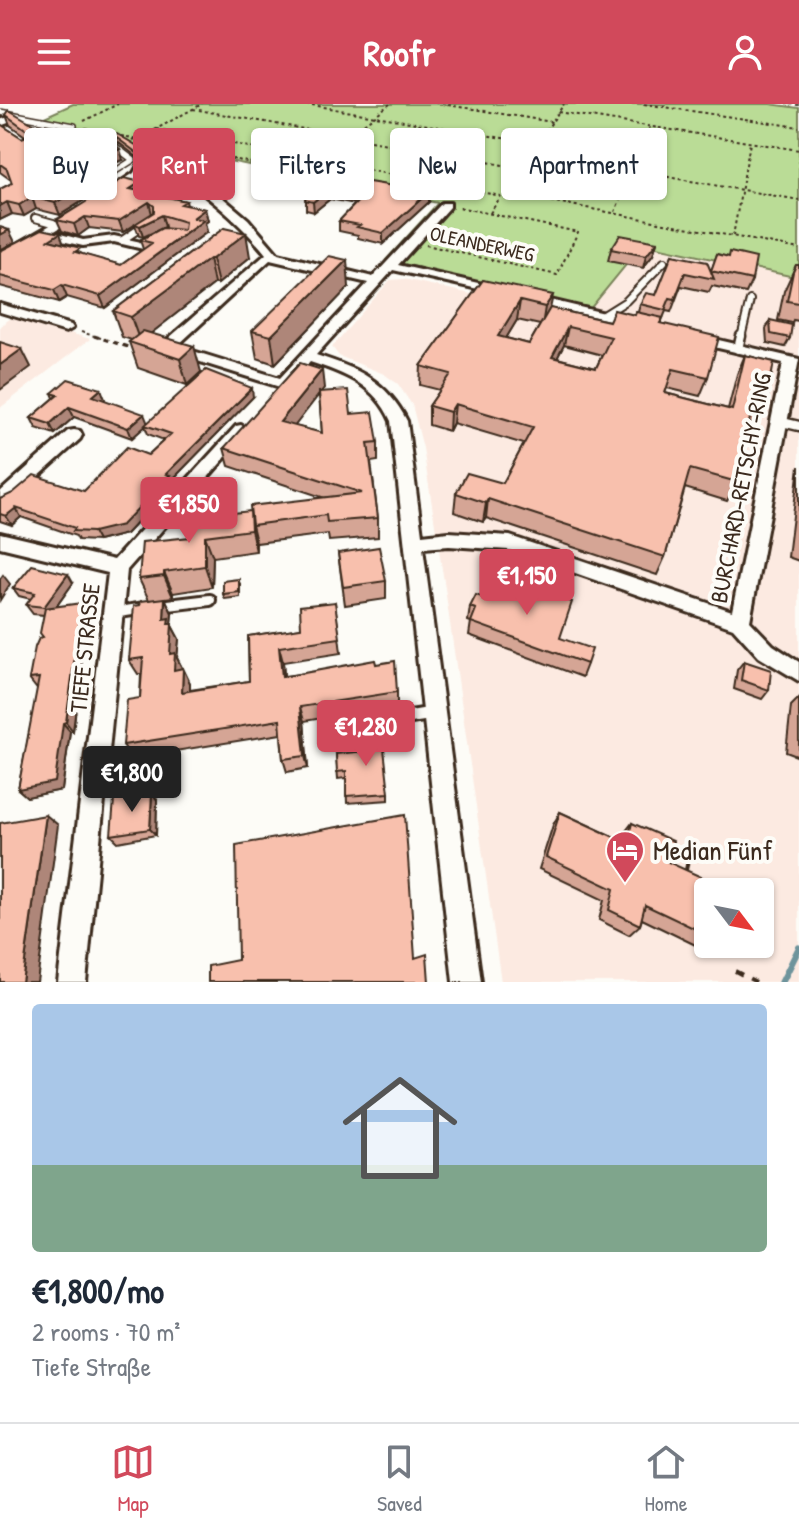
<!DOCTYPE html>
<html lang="en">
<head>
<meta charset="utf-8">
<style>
  body { margin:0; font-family:"Patrick Hand",sans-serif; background:#f2f2f3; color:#1f2937; height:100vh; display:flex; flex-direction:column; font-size:30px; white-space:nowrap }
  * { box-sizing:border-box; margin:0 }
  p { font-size:26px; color:#747a83 }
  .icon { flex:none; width:44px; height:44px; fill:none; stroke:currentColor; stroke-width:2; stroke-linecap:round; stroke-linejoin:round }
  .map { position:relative; height:878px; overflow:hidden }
  .panel { display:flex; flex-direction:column; background:#fff; flex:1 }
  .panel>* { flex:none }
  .hud { position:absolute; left:24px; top:24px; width:752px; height:72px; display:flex; gap:16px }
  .needle { width:52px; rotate:122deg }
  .buttons { position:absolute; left:694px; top:774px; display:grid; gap:16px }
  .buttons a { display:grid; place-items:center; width:80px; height:80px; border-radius:8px; background:#fff; box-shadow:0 2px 6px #0004; font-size:40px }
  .price { position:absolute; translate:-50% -68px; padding:0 18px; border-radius:8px; background:#d1495b; color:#fff; font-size:26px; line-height:52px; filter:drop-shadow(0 2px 4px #0008) }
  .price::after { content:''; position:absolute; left:50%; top:48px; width:24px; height:18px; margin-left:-12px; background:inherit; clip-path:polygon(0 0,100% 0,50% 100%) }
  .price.selected { background:#222; color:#fff }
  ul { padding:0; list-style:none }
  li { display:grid; align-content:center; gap:16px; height:424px; padding:0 32px }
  li span { display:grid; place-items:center; height:248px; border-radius:8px; color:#555 }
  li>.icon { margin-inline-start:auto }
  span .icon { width:144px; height:144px; fill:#fffc; stroke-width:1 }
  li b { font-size:34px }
  .tag { padding:0 28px; border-radius:8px; background:#fff; box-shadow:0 2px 6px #0004; font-size:28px; line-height:72px }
  .tag.selected { background:#d1495b; color:#fff }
  header { display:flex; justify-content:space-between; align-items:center; height:104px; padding:0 32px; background:#d1495b; color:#fff; font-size:36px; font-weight:700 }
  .tab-bar { display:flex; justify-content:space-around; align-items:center; height:112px; border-top:2px solid #e0e1e3; background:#fff; font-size:22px; color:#747a83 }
  .tab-bar a { display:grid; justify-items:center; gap:4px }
  .tab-bar .selected { color:#d1495b }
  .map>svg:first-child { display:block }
</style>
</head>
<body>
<header><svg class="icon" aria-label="menu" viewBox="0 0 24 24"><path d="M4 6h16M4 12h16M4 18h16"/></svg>Roofr<svg class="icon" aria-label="person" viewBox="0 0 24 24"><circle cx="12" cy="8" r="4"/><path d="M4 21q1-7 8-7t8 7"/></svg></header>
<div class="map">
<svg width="799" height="878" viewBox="0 0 799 878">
  <rect width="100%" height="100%" fill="#fdfcf7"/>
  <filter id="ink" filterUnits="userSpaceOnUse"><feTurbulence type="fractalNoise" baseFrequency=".0125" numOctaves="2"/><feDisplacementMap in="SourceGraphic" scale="16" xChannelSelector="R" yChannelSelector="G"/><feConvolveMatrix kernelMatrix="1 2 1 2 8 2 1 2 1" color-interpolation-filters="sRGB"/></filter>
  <g filter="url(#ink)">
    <path fill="#fceae1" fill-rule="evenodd" d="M643,140L799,174V878H501L445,484L423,344L412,301L398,280L384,270L339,252L332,243L390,176L404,175L582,215ZM708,788H760V840H708Z
      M14,212L90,235L0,304V222Z"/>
    <path fill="#badc96" stroke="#7a835a" stroke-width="2" d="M73,0H770L799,4V174L643,140L590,205L386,156L438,99L165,44L152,51L127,36L40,15Z"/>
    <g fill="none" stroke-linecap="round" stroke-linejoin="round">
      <path stroke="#6e949c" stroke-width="7" d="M782,878L799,844"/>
      <defs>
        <path id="lane-far4" d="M0,8L74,22
          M106,80L111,70L133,56L112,40"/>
        <path id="lane-far3" d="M35,114L57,120
          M121,137L145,121
          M602,212L626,197L664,158
          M741,234L750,196"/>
        <path id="lane-far2" d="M738,245L741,232
          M778,317L799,322"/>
        <path id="lane-far1" d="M160,502L210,496
          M113,509L145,504
          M423,611L435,609"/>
        <path id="lane" d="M356,622L435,609"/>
        <path id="street" d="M8,13L11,18L0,22V16Z
          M161,53L209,82L248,115L278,150L373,173L442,99H450V103L398,161L505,185V191L393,166L316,251C357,264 387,277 407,317L422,431L449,428L510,432L732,507L783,259L688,237L686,234L693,230L799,255L750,517L773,541L799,558V577L759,553L733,524L509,446L449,442L423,444L481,878H453L391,317C375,281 346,270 310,258L288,283L283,284L162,246V240L266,150C235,113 201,86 159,59L147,62L142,73L116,89L107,87L134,69L140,58ZM270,156L368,179L280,274L177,242Z
          M80,104L84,105V109L53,128L83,136L114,132L141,138L158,129L168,131L143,145L114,138L83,142L45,133L0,159V150Z
          M529,191L638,217L640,220L633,224L525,198L523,195Z
          M0,200L71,221L73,224L66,228L0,208Z
          M241,321L249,326L246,330L127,466L86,878H58L108,469L0,443V429L114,456L236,322Z
          M74,326L80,327L82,331L80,335L6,402L0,404V388L68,327Z"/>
      </defs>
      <use href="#lane-far4" stroke="#3b2a1e" stroke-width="8"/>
      <use href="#lane-far3" stroke="#3b2a1e" stroke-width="10"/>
      <use href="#lane-far2" stroke="#3b2a1e" stroke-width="13"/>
      <use href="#lane-far1" stroke="#3b2a1e" stroke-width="16"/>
      <use href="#lane" stroke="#3b2a1e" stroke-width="18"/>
      <use href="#street" stroke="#3b2a1e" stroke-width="6"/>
      <path stroke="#3b2a1e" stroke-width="2" stroke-dasharray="3 3" stroke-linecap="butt" d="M306,0L537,40
        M442,0L552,18
        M644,0L799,23
        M790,0L799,1
        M193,5L520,64
        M558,8L799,46
        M84,17L118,0
        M85,24L109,29
        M157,25L501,92
        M121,32L138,35L202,0
        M132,35L148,47
        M138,35L318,73
        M531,49L799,96
        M316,56L390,0
        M506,86L564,0
        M504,88L799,145
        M615,108L650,23
        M490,109L501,92
        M733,132L750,39
        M426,141L557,171L578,128L458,103
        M81,228L101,234"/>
      <path stroke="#3b2a1e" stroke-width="3" stroke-dasharray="5 5" stroke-linecap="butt" d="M94,232L131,244"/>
      <path stroke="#3b2a1e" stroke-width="4" stroke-dasharray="8 8" stroke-linecap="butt" d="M686,766L690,746
        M735,867L756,878"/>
      <use href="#lane-far4" stroke="#fdfcf7" stroke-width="5"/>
      <use href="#lane-far3" stroke="#fdfcf7" stroke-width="6"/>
      <use href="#lane-far2" stroke="#fdfcf7" stroke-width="8"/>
      <use href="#lane-far1" stroke="#fdfcf7" stroke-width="10"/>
      <use href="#lane" stroke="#fdfcf7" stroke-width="12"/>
      <use href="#street" fill="#fdfcf7" fill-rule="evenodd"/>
    </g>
    <path fill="#d5a595" stroke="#3b2a1e" stroke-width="2" fill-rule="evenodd" d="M6,11L61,36L123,56L99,64L102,73L88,71L102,85L60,111L36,105L24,112L12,110L0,116V85L12,79L11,76L0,68V20L22,34L25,32L10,21Z
      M113,31L146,47L147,51L138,54L114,35Z
      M306,79L429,98L383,140L358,134V131L339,127V117L355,100L330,95L314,108L306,106Z
      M143,87L186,97L187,101L205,105L208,117L205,119L207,128L105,204L67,193L59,198L0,182V147L64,140L84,151L121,161L143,145L140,136L143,133L139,132L135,121L123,128L89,124L78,132L62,127L57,116Z
      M224,124L250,153L218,180H214L151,229L201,268L187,281L138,264L129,238L132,236L122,233L113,207Z
      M657,138L653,151L643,164L608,157L611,145Z
      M717,150L752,176L746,189L712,182L709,188L681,182L671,208L666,207L661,219L708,273L700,292L667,284L665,289L728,305L737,270L745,251L766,302L756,321L749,319L737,378L727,397L685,384L665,453L657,471L486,414L483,418L454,408L456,389L503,379L524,340L453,319L449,327L429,321V302L440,286L420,281L421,262L483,176L550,204L609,217L635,211L638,208L640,200L656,191L672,151L711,167ZM517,216L540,221L529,240L506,234ZM564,241L602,251L596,264L557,254Z
      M796,161H799V217L793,216L792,219L778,216L784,187Z
      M349,183L275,260L257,254L252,227Z
      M770,216L790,234L785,243L767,239L766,225Z
      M324,284L321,288L351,310L378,338V357L371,358L378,414V433L329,437L328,430L256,439V438V447L213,453L212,483L173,489V493L165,494L172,509L171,520L179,535L177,554L190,579V586L249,577L248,532L301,524L335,498L341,549L283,558L284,572L376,560L397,588V602L304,617L308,664L287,668L283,655L281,630L132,654L123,641L140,594L141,570H138L129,556L140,501L149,496L139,475L190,433L250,407L322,393L229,362L224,344ZM319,290L322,329L294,322Z
      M101,285L104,296L148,319L253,293L172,376L173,380L126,430L98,437L78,436L76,432L21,413L12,421L0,417V395L84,387L148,351L164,336L148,330L145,322L132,334L74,313L55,330L36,324L31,314L54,294L52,289Z
      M799,362V457L788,453Z
      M338,449L386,477V495L345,501Z
      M73,479L56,503L88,508L73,627H70L62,686L27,693L18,685L38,584H36L29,575L43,533L44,511L33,510L26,501L31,495L19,492L13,484Z
      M240,480V493L225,495L223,490Z
      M470,503L560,534L587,560L582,573L469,531L471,518L468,517Z
      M744,557L769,586L762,595L734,585L737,566Z
      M799,594V653L786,648L791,602Z
      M336,650L389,689V696L347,699L346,674L338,675Z
      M157,696L156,731L118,738L111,731Z
      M560,708L621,736L622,732L632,719L668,758L708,788V840H728L712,849L642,815L640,821L629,831L599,816L604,796L539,765L553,721Z"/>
    <path fill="#ae8679" stroke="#3b2a1e" stroke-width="2" d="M120,45L123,56L99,64L98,62L83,58Z
      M146,47L147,51L138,54L137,49Z
      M99,73L102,85L60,111L55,99Z
      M141,78L144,89L130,85Z
      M329,85L330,95L314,108L313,98Z
      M429,88V98L383,140V129Z
      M32,93L36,105L24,112L19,101Z
      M7,98L12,110L0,116V102Z
      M149,98L152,110L123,128L119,117Z
      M205,105L208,117L205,119L207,128L105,204L100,192L195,123L193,114Z
      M162,111L165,123L143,133L140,122Z
      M85,113L89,124L78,132L74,120Z
      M9,126L15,138L0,146V131Z
      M60,129L64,141L49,136Z
      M246,129L250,153L218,180L212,155Z
      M657,138L653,151L643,164L646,152Z
      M209,155L214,180L140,238L131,213Z
      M347,156L349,183L275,260L271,232Z
      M62,181L67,193L59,198L54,186Z
      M553,191L549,210L542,222L545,203Z
      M520,197L517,216L496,251L498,232Z
      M568,223L564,241L548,272L552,253Z
      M194,242L201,268L187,281L180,255Z
      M22,245L31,263L0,286V261Z
      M322,266L324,284L283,337L280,318Z
      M252,284L253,293L172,376L173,380L126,430L98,437L93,428L166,370Z
      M101,285L105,295L98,302L93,292Z
      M455,300L453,319L449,327L450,308Z
      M69,303L74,313L55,330L50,320Z
      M144,310L148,320L132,334L128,324Z
      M488,395L486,414L483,418L486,399Z
      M16,404L21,413L12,421L6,412Z
      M250,407L252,421L256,438V447L251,426Z
      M205,432L213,453L212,483L205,462Z
      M164,468L173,489V493L164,472Z
      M68,470L73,479L50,511L44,503Z
      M3,471L10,480L0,496V475Z
      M165,494L172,509L171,520L179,535L177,554L182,564L181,580L174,566L170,550L164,515Z
      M82,499L88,508L73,627L66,618Z
      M279,543L283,558L285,587L282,573Z
      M183,564L190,579V602L182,588Z
      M300,603L304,617L308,664L305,652Z
      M63,619L70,627L62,686L27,693L18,685Z
      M152,689L157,696L156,731L150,725Z
      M46,711L58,721L37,878H22Z"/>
    <path fill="#f8c0ad" stroke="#3b2a1e" stroke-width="2" fill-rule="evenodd" d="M9,6L61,36L77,28L90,31L101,28L120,45L83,58L98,62L57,56L55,61L58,65L99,73L55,99L32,93L19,101L7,98L0,102V85L12,79L7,65L0,60V20L22,34L27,32L28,27L6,11Z
      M117,30L146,47L137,49L113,31Z
      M321,70L429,88L383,129L357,123L360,121L339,117L363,92L329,85L313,98L305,96L306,79Z
      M124,74L141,78L130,85L186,97L181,100L205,105L193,114L204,116L100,192L62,181L54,186L0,172V147L42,125L60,129L49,136L81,144L75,148L121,161L152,139L140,136L162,124L184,126L185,118L162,111L140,122L135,120L154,108V102L149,98L119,117L85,113L74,120L57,116Z
      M0,123L9,126L0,131Z
      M224,124L246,129L212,155H209L131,213L113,207Z
      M620,131L657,138L646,152L611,145Z
      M730,148L756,154L752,176L711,167L717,150L729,153Z
      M672,151L707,158L714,175L685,169L675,195L670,194L665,206L640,200L646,189L656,191Z
      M329,152L347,156L271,232L252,227Z
      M796,161H799V199L787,197L793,168Z
      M483,176L553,191L545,203L520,197L498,232L529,240L550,204L609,217L614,206L635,211L636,208L663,214L660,219L719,233L708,273L673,265L665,289L732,306L745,251L774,258L766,302L753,299L737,378L690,365L665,453L488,395L486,399L456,389L467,369L503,379L533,323L455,300L450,308L429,302L451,270L421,262ZM568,223L611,233L596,264L552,253Z
      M770,216L792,221L790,234L771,230Z
      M143,227L194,242L180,255L129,238Z
      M0,238L22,245L0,261Z
      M300,259L322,266L280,318L322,329L319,288L348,286L351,310L373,308L378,338L368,339L378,414L327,418L326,411L252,421L250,402L362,389L224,344Z
      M206,266L252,284L166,370L170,371L122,421L93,428L73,427L75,424L16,404L6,412L0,410V395L13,389L34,371L84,387L127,343L148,351L171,330L145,321Z
      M68,275L101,285L93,292L144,310L128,324L69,303L50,320L31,314L58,291L52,289Z
      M250,407L251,426L205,432V462L164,468V472L139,475L142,438L190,433V414Z
      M379,443L386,477L343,483L338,449Z
      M32,461L68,470L44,503L26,501L35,489L13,484Z
      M492,471L572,498L560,534L592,545L587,560L471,518L476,505L470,503L476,491L482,493Z
      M239,475V488L223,490V477Z
      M165,494L164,515L169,514L168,520H172L170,550L175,549L174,566L183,564L182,588L249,577L248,532L301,524L300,502L335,498L340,534L279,543L282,573L375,556L376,560L395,557L397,588L300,603L305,652L283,655L280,616L123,641L127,596L140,594L143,554L129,556L134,502L140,501L141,497Z
      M82,499L66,618L63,619L55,678L18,685L39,574L29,575L35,543L39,534L43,533L40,529L45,504Z
      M744,557L771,566L769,586L741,576Z
      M382,627L389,689L346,692V667L337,668L336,650L365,647L364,629Z
      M152,689L150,725L111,731L114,696Z
      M560,708L627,739L632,719L673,737L668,758L734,788H708V831L645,801L640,821L609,806L614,785L546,753Z
      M46,711L22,878H0V719Z
      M405,711L415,854L427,850L429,878H208V862L238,856L236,741Z"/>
  </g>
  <defs>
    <symbol id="hotel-pin" viewBox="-11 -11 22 30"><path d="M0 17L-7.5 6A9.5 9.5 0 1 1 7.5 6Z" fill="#d1495b" stroke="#fdfcf7"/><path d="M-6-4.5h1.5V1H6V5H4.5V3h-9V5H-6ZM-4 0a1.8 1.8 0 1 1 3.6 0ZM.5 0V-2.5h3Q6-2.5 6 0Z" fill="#fff"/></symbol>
  </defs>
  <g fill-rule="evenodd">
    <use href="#hotel-pin" x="603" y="724" width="44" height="60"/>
  </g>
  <g text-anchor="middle" stroke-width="8" stroke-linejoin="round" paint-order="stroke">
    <g font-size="20" fill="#3b2a1e" stroke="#fdfcf7">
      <text transform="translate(482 140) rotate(12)" y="7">OLEANDERWEG</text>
    </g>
    <g font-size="24" fill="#3b2a1e" stroke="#fdfcf7">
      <text transform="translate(741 384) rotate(-79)" y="8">BURCHARD-RETSCHY-RING</text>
      <text transform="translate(85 544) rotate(-84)" y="8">TIEFE STRASSE</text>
    </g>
    <g font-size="28" fill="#3b2a1e" stroke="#fdfcf7" text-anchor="start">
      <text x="653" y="756">Median Fünf</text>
    </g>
  </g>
</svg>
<div class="buttons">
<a><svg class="needle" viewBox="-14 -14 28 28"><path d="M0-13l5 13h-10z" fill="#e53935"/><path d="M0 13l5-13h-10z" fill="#747a83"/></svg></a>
</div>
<b class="price" style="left:189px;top:441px">€1,850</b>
<b class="price" style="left:527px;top:513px">€1,150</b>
<b class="price" style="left:366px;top:664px">€1,280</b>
<b class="price selected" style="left:132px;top:710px">€1,800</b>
<div class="hud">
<a class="tag">Buy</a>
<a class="tag selected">Rent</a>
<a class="tag">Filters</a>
<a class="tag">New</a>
<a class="tag">Apartment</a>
</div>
</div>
<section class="panel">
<ul>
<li><span style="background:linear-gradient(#a9c7e8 65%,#7fa58c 0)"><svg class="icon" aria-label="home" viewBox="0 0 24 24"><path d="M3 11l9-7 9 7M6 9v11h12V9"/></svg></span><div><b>€1,800/mo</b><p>2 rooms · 70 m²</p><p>Tiefe Straße</p></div></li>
</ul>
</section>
<nav class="tab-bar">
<a class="selected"><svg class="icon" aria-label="map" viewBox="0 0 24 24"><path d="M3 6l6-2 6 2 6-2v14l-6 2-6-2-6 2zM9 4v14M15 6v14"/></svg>Map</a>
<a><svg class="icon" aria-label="saved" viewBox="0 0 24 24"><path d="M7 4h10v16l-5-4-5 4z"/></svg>Saved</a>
<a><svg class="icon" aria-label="home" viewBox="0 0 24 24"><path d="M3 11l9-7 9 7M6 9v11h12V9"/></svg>Home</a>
</nav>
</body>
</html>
